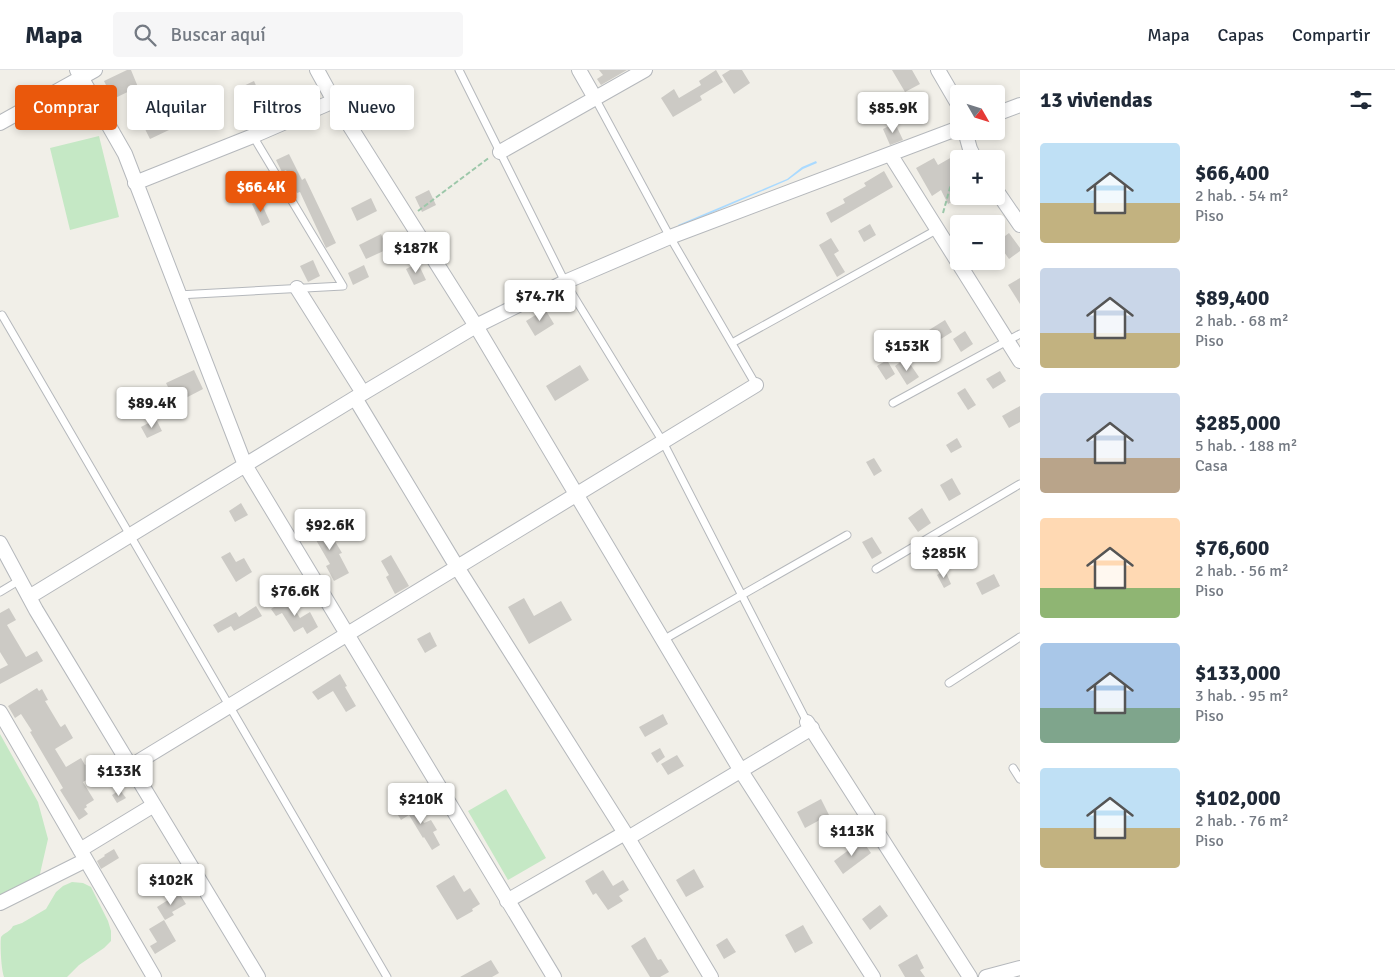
<!DOCTYPE html>
<html lang="es">
<head>
<meta charset="utf-8">
<style>
  body { margin:0; font-family:Signika,sans-serif; background:#f6f6f7; color:#1f2937; height:100vh; display:flex; flex-direction:column; font-size:19px; white-space:nowrap }
  * { box-sizing:border-box; margin:0 }
  p { font-size:16px; color:#747a83 }
  .icon { flex:none; width:28px; height:28px; fill:none; stroke:currentColor; stroke-width:2; stroke-linecap:round; stroke-linejoin:round }
  .map { position:relative; flex:1; overflow:hidden }
  .sheet { display:flex; flex-direction:column; background:#fff; width:375px }
  .sheet>* { flex:none }
  .guide { position:absolute; left:15px; top:15px; width:475px; height:45px; display:flex; gap:10px }
  .needle { width:32px; rotate:129deg }
  .buttons { position:absolute; left:950px; top:15px; display:grid; gap:10px }
  .buttons a { display:grid; place-items:center; width:55px; height:55px; border-radius:5px; background:#fff; box-shadow:0 2px 8px #0003; font-size:25px }
  .price { position:absolute; translate:-50% -42px; padding:0 11px; border-radius:5px; background:#fff; color:#222; font-size:16px; line-height:32px; filter:drop-shadow(0 1px 2px #0008) }
  .price::after { content:''; position:absolute; left:50%; top:30px; width:15px; height:11px; margin-left:-8px; background:inherit; clip-path:polygon(0 0,100% 0,50% 100%) }
  .price.on { background:#ea580c; color:#fff }
  ul { padding:0; list-style:none }
  li { display:flex; align-items:center; gap:15px; height:125px; padding:0 20px }
  li span { display:grid; place-items:center; flex:none; width:140px; height:100px; border-radius:5px; color:#555 }
  li>.icon { margin-inline-start:auto }
  span .icon { width:60px; height:60px; fill:#fffc; stroke-width:1 }
  li b { font-size:21px }
  h2 { display:flex; justify-content:space-between; align-items:center; height:60px; padding:0 20px; font-size:21px }
  .tag { padding:0 18px; border-radius:5px; background:#fff; box-shadow:0 2px 8px #0003; font-size:18px; line-height:45px }
  .tag.on { background:#ea580c; color:#fff }
  header { display:flex; align-items:center; gap:30px; box-sizing:border-box; height:70px; padding:0 25px; background:#fff; border-bottom:1px solid #e0e1e3 }
  header strong { font-size:24px }
  nav { display:flex; gap:28px; margin-inline-start:auto; font-size:18px }
  .search { width:350px; height:45px; background:#f6f6f7; display:flex; align-items:center; gap:12px; box-sizing:border-box; padding:0 18px; border-radius:5px; color:#747a83; font-size:19px }
  main { display:flex; flex:1; min-height:0 }
  .map>svg:first-child { display:block }
</style>
</head>
<body>
<header>
<strong>Mapa</strong>
<div class="search"><svg class="icon" aria-label="search" viewBox="0 0 24 24"><circle cx="10" cy="10" r="6"/><path d="M15 15l6 6"/></svg>Buscar aquí</div>
<nav><a>Mapa</a><a>Capas</a><a>Compartir</a></nav>
</header>
<main>
<div class="map">
<svg width="1020" height="907" viewBox="0 0 1020 907">
  <rect width="100%" height="100%" fill="#f1efe8"/>
  <path fill="#c5e8c5" d="M99,66L119,147L70,160L50,78Z
    M0,664L38,732L48,769L39,808L0,829Z
    M506,719L546,788L508,810L468,741Z
    M72,812L83,813L91,817L108,851L111,861V871L104,878L79,895L67,907H4C1,899 0,874 1,867C5,862 10,862 13,856L22,853L46,839L56,822L63,816Z"/>
  <path fill="#aadaff" d="M816,91L817,93L803,99L788,110L679,157L678,155L787,109L802,97Z"/>
  <path fill="#cccac5" d="M127,0H131L138,17L113,29L104,11Z
    M599,0H627L601,15L597,9L603,5Z
    M716,0L723,12L700,26L702,30L673,47L661,28L674,19L679,28L701,15L699,11Z
    M730,0H742L750,13L734,24L722,5Z
    M892,0H912L920,14L905,22Z
    M254,11L270,46L254,53L237,19Z
    M165,50L169,60L150,69L145,59Z
    M895,53L903,70L890,75L883,59Z
    M959,83V128L948,134L941,120L932,126L916,98L934,88L938,95Z
    M289,84L302,110L305,108L336,173L326,178L300,122L297,123L286,100L282,102L276,90Z
    M884,101L893,117L831,153L826,143L845,133L843,129L866,116L864,113Z
    M429,120L436,135L422,142L415,127Z
    M371,128L377,141L357,151L351,138Z
    M260,130L270,152L262,156L252,134Z
    M870,154L876,165L864,172L858,161Z
    M1009,163L1020,178V181L1009,189L997,172Z
    M381,164L388,179L366,189L359,175Z
    M831,168L839,181L834,184L845,202L837,207L819,175Z
    M313,190L320,206L308,212L300,196Z
    M418,193L426,210L414,215L406,199Z
    M364,195L369,207L353,215L348,203Z
    M1020,208V234L1008,215Z
    M545,239L554,254L535,266L526,251Z
    M945,250L952,262L936,272L929,260Z
    M965,261L973,274L961,282L953,269Z
    M906,288L919,307L907,315L895,296Z
    M887,290L895,304L886,310L877,296Z
    M580,295L589,310L555,331L546,316Z
    M194,300L203,319L176,333L166,313Z
    M1000,301L1006,311L993,319L986,309Z
    M965,318L976,335L968,340L957,323Z
    M1020,336V352L1009,358L1002,346Z
    M156,349L162,361L147,368L141,357Z
    M957,368L962,377L951,383L946,375Z
    M874,388L882,401L874,406L866,392Z
    M952,408L961,424L949,431L940,415Z
    M241,433L248,445L235,452L229,441Z
    M922,438L931,453L918,462L908,448Z
    M323,451L342,483L339,484L349,503L334,511L326,496L330,494L309,458Z
    M872,467L882,483L872,489L862,472Z
    M230,482L236,492L244,488L252,502L236,512L221,487Z
    M391,485L409,516L395,524L386,507L389,505L381,491Z
    M945,500L951,514L944,518L937,505Z
    M994,504L1000,516L982,525L976,513Z
    M288,528L300,548L310,542L318,557L307,564L303,557L294,562L282,543L276,546L271,539Z
    M524,528L534,546L561,531L572,550L529,574L508,537Z
    M256,536L262,546L234,561L231,556L218,563L213,555L236,542L239,547Z
    M9,538L16,550L7,555L26,587L37,581L43,591L0,614V599L8,595L0,582V543Z
    M430,562L437,576L425,583L417,569Z
    M340,604L347,616L345,617L356,636L346,642L333,621L318,630L312,622Z
    M37,618L39,621L42,619L48,630L45,631L60,656L61,657L65,654L73,668L55,679L66,697L81,688L85,695L97,688L104,700L83,712L94,730L86,735L87,737L84,739L88,744L79,750L60,720L63,718L30,662L32,661L21,644L15,648L8,636Z
    M663,644L668,654L645,667L639,657Z
    M660,678L665,687L657,693L651,683Z
    M677,685L684,696L668,705L661,694Z
    M120,720L126,728L117,733L112,725Z
    M821,729L829,745L805,758L797,742Z
    M412,733L424,753L431,750L437,760L433,762L440,775L432,780L424,767L423,768L409,745L401,750L396,742Z
    M862,770L871,783L843,804L834,791Z
    M114,779L119,788L101,799L97,791L105,786L104,785Z
    M156,797L163,809L155,814L148,801Z
    M694,799L704,817L686,827L676,810Z
    M603,800L613,816L623,810L629,820L619,826L623,831L608,840L596,823L593,825L585,811Z
    M454,805L464,822L470,818L480,834L472,839L473,841L457,850L436,816Z
    M179,823L186,834L172,842L174,845L165,850L157,837Z
    M880,835L888,846L870,860L862,849Z
    M164,850L176,871L155,884L150,876L157,872L149,859Z
    M803,855L813,873L795,883L785,865Z
    M645,867L658,890L661,889L669,902L660,907H650L631,876Z
    M727,868L736,882L724,889L716,875Z
    M917,884L924,898L920,900L925,907H905L898,895Z
    M491,890L499,903L492,907H460Z"/>
  <g fill="none" stroke-linecap="round" stroke-linejoin="round">
    <defs>
      <path id="service" d="M459,0L565,212L663,372L807,652
        M595,28L670,167L756,315
        M178,225L343,216L253,66
        M2,245L387,907
        M732,273L938,159
        M893,333L1020,264
        M876,499L1020,414
        M0,522L20,510
        M663,570L847,465
        M949,613L1020,567
        M1013,698L1020,709"/>
      <path id="minor" d="M77,0L125,84L245,395L554,907
        M317,0L334,31L476,256L741,701L873,907
        M579,0L595,28
        M938,0L959,36
        M996,44L1020,35
        M0,53L95,0
        M965,61L970,79L975,89
        M500,82L645,0
        M890,84L1020,291
        M135,113L253,66L334,31
        M996,120L1020,155
        M297,218L363,323
        M355,328L457,497L625,763L711,907
        M0,473L36,540L258,907
        M29,527L355,328L476,256L565,212L670,167L959,58
        M0,642L154,907
        M807,652L970,907
        M131,696L756,315
        M628,768L812,658
        M80,780L154,735
        M507,831L625,763
        M0,833L86,790
        M986,907L1020,898"/>
    </defs>
    <use href="#service" stroke="#b5b8bc" stroke-width="9"/>
    <use href="#minor" stroke="#b5b8bc" stroke-width="16"/>
    <path stroke="#9cc7a9" stroke-width="2" stroke-dasharray="5 2.5" stroke-linecap="butt" d="M418,141L490,87
      M943,143L959,85"/>
    <use href="#service" stroke="#fff" stroke-width="7"/>
    <use href="#minor" stroke="#fff" stroke-width="14"/>
  </g>
</svg>
<div class="buttons">
<a><svg class="needle" viewBox="-14 -14 28 28"><path d="M0-13l5 13h-10z" fill="#e53935"/><path d="M0 13l5-13h-10z" fill="#747a83"/></svg></a>
<a>+</a>
<a>−</a>
</div>
<b class="price" style="left:893px;top:64px">$85.9K</b>
<b class="price on" style="left:261px;top:143px">$66.4K</b>
<b class="price" style="left:416px;top:204px">$187K</b>
<b class="price" style="left:540px;top:252px">$74.7K</b>
<b class="price" style="left:907px;top:302px">$153K</b>
<b class="price" style="left:152px;top:359px">$89.4K</b>
<b class="price" style="left:330px;top:481px">$92.6K</b>
<b class="price" style="left:944px;top:509px">$285K</b>
<b class="price" style="left:295px;top:547px">$76.6K</b>
<b class="price" style="left:119px;top:727px">$133K</b>
<b class="price" style="left:421px;top:755px">$210K</b>
<b class="price" style="left:852px;top:787px">$113K</b>
<b class="price" style="left:171px;top:836px">$102K</b>
<div class="guide">
<a class="tag on">Comprar</a>
<a class="tag">Alquilar</a>
<a class="tag">Filtros</a>
<a class="tag">Nuevo</a>
</div>
</div>
<section class="sheet">
<h2>13 viviendas<svg class="icon" aria-label="filters" viewBox="0 0 24 24"><path d="M4 7h16M4 17h16"/><circle cx="9" cy="7" r="2"/><circle cx="15" cy="17" r="2"/></svg></h2>
<ul>
<li><span style="background:linear-gradient(#bfe0f5 60%,#c2b280 0)"><svg class="icon" aria-label="home" viewBox="0 0 24 24"><path d="M3 11l9-7 9 7M6 9v11h12V9"/></svg></span><div><b>$66,400</b><p>2 hab. · 54 m²</p><p>Piso</p></div></li>
<li><span style="background:linear-gradient(#c9d6e8 65%,#c2b280 0)"><svg class="icon" aria-label="home" viewBox="0 0 24 24"><path d="M3 11l9-7 9 7M6 9v11h12V9"/></svg></span><div><b>$89,400</b><p>2 hab. · 68 m²</p><p>Piso</p></div></li>
<li><span style="background:linear-gradient(#c9d6e8 65%,#b9a48a 0)"><svg class="icon" aria-label="home" viewBox="0 0 24 24"><path d="M3 11l9-7 9 7M6 9v11h12V9"/></svg></span><div><b>$285,000</b><p>5 hab. · 188 m²</p><p>Casa</p></div></li>
<li><span style="background:linear-gradient(#ffd9b3 70%,#8fb573 0)"><svg class="icon" aria-label="home" viewBox="0 0 24 24"><path d="M3 11l9-7 9 7M6 9v11h12V9"/></svg></span><div><b>$76,600</b><p>2 hab. · 56 m²</p><p>Piso</p></div></li>
<li><span style="background:linear-gradient(#a9c7e8 65%,#7fa58c 0)"><svg class="icon" aria-label="home" viewBox="0 0 24 24"><path d="M3 11l9-7 9 7M6 9v11h12V9"/></svg></span><div><b>$133,000</b><p>3 hab. · 95 m²</p><p>Piso</p></div></li>
<li><span style="background:linear-gradient(#bfe0f5 60%,#c2b280 0)"><svg class="icon" aria-label="home" viewBox="0 0 24 24"><path d="M3 11l9-7 9 7M6 9v11h12V9"/></svg></span><div><b>$102,000</b><p>2 hab. · 76 m²</p><p>Piso</p></div></li>
</ul>
</section>
</main>
</body>
</html>
